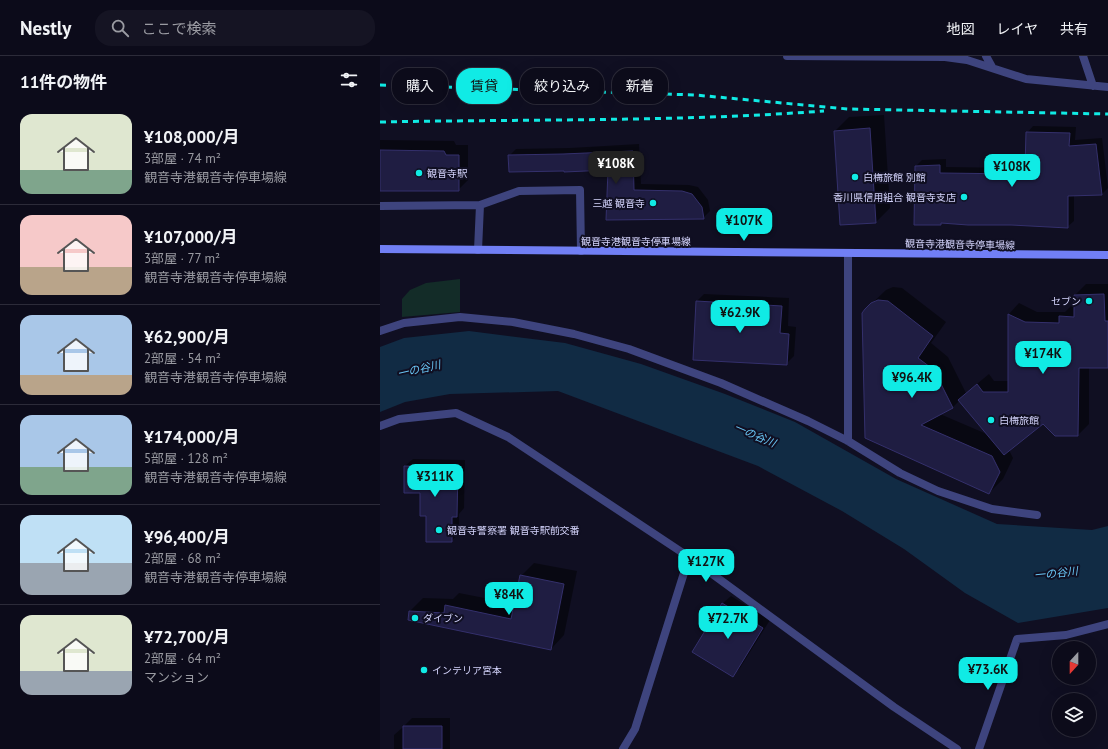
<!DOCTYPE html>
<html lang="ja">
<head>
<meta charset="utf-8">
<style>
  body { margin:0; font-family:"PT Sans","Noto Sans JP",sans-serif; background:#151423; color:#f1f3f6; height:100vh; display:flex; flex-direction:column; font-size:15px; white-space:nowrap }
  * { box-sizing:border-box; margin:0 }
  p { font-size:13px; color:#9a9ba2 }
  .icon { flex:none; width:22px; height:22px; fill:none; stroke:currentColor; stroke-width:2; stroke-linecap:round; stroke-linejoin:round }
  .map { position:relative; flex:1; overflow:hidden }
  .panel { display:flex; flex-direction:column; background:#0c0b1a; width:380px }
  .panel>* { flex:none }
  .banner { position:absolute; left:12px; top:12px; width:380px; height:36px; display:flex; gap:8px }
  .needle { width:26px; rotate:201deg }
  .controls { position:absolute; left:672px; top:585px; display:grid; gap:8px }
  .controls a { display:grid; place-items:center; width:44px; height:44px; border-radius:50%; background:#0c0b1a; box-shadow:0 4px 16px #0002,0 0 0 1px #2c2b39; font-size:20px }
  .price { position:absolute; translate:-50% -34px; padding:0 9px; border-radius:8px; background:#10ebe5; color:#111; font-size:13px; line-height:26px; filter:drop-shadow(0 1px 2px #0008) }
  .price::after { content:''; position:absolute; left:50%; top:24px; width:12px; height:9px; margin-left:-6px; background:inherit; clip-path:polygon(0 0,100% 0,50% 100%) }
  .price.active { background:#222; color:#fff }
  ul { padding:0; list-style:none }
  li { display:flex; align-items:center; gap:12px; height:100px; padding:0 20px }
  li+li { border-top:1px solid #2c2b39 }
  li span { display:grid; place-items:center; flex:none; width:112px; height:80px; border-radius:12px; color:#555 }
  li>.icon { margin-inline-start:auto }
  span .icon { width:48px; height:48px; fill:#fffc; stroke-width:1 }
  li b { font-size:17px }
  h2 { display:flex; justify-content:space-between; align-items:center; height:48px; padding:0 20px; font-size:17px }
  .tag { padding:0 14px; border-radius:16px; background:#0c0b1a; box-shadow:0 4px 16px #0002,0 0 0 1px #2c2b39; font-size:14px; line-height:36px }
  .tag.active { background:#10ebe5; color:#111 }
  header { display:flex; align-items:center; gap:24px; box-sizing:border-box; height:56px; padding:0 20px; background:#0c0b1a; border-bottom:1px solid #2c2b39 }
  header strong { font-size:19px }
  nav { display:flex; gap:22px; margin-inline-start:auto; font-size:14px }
  .search { width:280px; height:36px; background:#151423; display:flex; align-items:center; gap:10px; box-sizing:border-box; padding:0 14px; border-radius:16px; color:#9a9ba2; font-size:15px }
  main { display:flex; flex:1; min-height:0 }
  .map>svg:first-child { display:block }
</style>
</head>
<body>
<header>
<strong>Nestly</strong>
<div class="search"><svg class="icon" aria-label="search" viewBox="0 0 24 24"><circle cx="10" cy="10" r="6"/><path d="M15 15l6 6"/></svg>ここで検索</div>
<nav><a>地図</a><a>レイヤ</a><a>共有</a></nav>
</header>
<main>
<section class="panel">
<h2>11件の物件<svg class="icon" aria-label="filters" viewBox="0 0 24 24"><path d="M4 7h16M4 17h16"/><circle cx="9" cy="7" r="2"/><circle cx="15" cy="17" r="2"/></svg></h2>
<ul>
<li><span style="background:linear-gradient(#dfe7d0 70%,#7fa58c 0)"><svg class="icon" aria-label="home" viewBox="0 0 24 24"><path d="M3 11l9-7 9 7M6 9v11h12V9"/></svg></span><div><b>¥108,000/月</b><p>3部屋 · 74 m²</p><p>観音寺港観音寺停車場線</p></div></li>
<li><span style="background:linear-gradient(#f6c9c9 65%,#b9a48a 0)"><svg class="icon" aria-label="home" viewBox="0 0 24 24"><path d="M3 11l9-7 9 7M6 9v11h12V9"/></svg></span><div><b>¥107,000/月</b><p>3部屋 · 77 m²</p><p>観音寺港観音寺停車場線</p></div></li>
<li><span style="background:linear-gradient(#a9c7e8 75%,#b9a48a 0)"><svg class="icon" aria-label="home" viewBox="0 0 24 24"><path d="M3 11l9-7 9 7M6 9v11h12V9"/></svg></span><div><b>¥62,900/月</b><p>2部屋 · 54 m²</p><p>観音寺港観音寺停車場線</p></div></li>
<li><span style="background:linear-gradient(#a9c7e8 65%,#7fa58c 0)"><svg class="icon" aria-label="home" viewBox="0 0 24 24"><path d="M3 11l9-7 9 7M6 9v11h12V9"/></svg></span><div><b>¥174,000/月</b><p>5部屋 · 128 m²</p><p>観音寺港観音寺停車場線</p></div></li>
<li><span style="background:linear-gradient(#bfe0f5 60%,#9aa5b1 0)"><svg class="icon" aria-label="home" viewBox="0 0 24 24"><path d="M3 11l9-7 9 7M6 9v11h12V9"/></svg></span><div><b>¥96,400/月</b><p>2部屋 · 68 m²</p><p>観音寺港観音寺停車場線</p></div></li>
<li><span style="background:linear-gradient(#dfe7d0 70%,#9aa5b1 0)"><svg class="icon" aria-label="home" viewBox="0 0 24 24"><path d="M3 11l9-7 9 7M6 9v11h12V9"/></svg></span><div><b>¥72,700/月</b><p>2部屋 · 64 m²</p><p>マンション</p></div></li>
</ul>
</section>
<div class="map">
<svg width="728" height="693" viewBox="0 0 728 693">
  <rect width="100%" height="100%" fill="#100f22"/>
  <path fill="#132c28" d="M80,223V256L22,261V243L30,234L46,227Z"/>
  <path fill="#112b44" d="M89,275L185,287L261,308L345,338L415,366L516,423L617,468L712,474L728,470V552L638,567L585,537L524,493L462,455L378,410L178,335L70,338L25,346L0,356V291L24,282Z"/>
  <path fill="#0007" fill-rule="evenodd" d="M504,59L510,152L496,166L455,75L469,61Z
    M653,70L696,71L695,84L722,82L728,132L722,138L694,139V165L687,171L662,169L562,166L561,168L536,110L542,104L566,103V111L641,112L647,107V77Z
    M0,84L74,85L76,89H88V124L78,134H0Z
    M259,88L261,128L309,129L318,131L328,144L330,155L323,162L227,163L229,113L129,100L136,93L190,92Z
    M706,228H728V311H709V368L698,379L663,366L629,394L633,402L623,423L609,437L486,381V253L506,234L513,231L522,232L566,266L551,287L568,301L586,337L609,318L614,325H629V258L639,247L657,256H685L691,250H695V239ZM638,262L650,268L638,264ZM580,344L609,379L560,358L573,351Z
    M324,238L409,242L408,270L416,271L414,300L406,308L317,245Z
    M33,403L85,404L84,452L79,458V478L71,485L47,459L41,436L25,410Z
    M154,507L197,515L184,579L171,593L29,563L30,555L43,542L73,543L79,537L135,548L141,520Z
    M351,540L390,564L360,612L352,620L313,596L343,547Z
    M32,662H70V693H14V679L22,672H24V670Z"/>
  <path fill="#1f1d42" stroke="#34306c" d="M490,72L496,167L460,169L454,75Z
    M646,76L690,77L689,90L716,88L722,139L688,140V172L631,169H588L561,167V169H534L535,110L560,109V117L640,118V112H645Z
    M0,94L64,95L66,99H79V135H0Z
    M253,95L254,134L302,135L312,138L322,151L324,163L226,164L228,114L184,116V115L129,116L128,99L183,98Z
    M724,238L725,265H728V312H699L698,380H675L663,368L624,399L578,344L597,328L603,336H628V258L645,266L679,267V260L694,261V239Z
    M498,244L508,245L553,280L538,302L554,314L573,352L541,369L612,400L620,416L609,438L485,382L482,257L485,253L491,247Z
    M316,245L402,250L400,277L409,278L407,309L313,304Z
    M24,410L78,411L77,461H72V486H46V460H40V437H24Z
    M140,519L184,528L171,594L28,564L29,555L64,557L65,549L131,563Z
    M342,547L383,572L353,621L312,596Z
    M23,670H62V693H23Z"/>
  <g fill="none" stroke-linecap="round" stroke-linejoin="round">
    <path stroke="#3e447e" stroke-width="8" d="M0,150L100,149L139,135L200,134L201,195
      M98,194L100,149"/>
    <path stroke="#3e447e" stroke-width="8" d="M407,0L565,1L587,4L646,23L728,31
      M606,0L612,11
      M703,0L713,30
      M468,197V385
      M0,275L24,267L80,261L133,266L194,278L249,293L341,327L428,365L468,385L520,417L558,435L612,453L657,459
      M0,370L19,363L76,357L128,381L309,501L514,651L577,693
      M243,693L255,673L309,501
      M599,693L637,583L686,579L728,568"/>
    <path stroke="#717ff5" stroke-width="8" d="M0,193L728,199"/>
    <path stroke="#10ebe5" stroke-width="3" stroke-dasharray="6 5" stroke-linecap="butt" d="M0,29L315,39L468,53L728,58
      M0,66C148,63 296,66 444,55"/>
  </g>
  <g fill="#10ebe5" stroke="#100f22" stroke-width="1.5">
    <circle cx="39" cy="117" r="4"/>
    <circle cx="475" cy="121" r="4"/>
    <circle cx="584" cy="141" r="4"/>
    <circle cx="273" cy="147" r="4"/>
    <circle cx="709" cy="245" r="4"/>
    <circle cx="611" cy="364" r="4"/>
    <circle cx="59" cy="474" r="4"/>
    <circle cx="35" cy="562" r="4"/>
    <circle cx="44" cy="614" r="4"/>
  </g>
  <g text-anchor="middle" stroke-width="4" stroke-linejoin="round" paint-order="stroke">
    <g font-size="10" fill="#d4d4fc" stroke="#100f22" text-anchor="start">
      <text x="47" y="121">観音寺駅</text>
      <text x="483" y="125">白梅旅館 別館</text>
      <text x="576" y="145" text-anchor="end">香川県信用組合 観音寺支店</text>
      <text x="265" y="151" text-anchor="end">三越 観音寺</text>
      <text x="701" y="249" text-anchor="end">セブン</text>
      <text x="619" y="368">白梅旅館</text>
      <text x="67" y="478">観音寺警察署 観音寺駅前交番</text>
      <text x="43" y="566">ダイブン</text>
      <text x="52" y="618">インテリア宮本</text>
    </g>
    <g font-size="10" fill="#d4d4fc" stroke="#100f22">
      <text x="256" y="189">観音寺港観音寺停車場線</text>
      <text transform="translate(580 188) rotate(1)" y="4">観音寺港観音寺停車場線</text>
    </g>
    <g font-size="11" font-style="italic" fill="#69c6f5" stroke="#100f22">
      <text transform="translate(39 313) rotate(-13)" y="4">一の谷川</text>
      <text transform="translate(375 379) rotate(23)" y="4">一の谷川</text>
      <text transform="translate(676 517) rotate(-6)" y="4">一の谷川</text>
    </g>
  </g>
</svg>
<div class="controls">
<a><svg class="needle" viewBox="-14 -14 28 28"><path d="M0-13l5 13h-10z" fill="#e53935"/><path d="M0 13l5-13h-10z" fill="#9a9ba2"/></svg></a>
<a><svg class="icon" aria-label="layers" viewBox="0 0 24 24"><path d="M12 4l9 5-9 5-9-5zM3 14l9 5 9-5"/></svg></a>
</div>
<b class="price active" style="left:236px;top:129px">¥108K</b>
<b class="price" style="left:632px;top:132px">¥108K</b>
<b class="price" style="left:364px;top:186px">¥107K</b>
<b class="price" style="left:360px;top:278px">¥62.9K</b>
<b class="price" style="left:663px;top:319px">¥174K</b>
<b class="price" style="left:532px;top:343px">¥96.4K</b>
<b class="price" style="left:55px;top:442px">¥311K</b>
<b class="price" style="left:326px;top:527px">¥127K</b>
<b class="price" style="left:129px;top:560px">¥84K</b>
<b class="price" style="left:348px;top:584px">¥72.7K</b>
<b class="price" style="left:608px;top:635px">¥73.6K</b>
<div class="banner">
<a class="tag">購入</a>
<a class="tag active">賃貸</a>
<a class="tag">絞り込み</a>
<a class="tag">新着</a>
</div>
</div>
</main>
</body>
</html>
